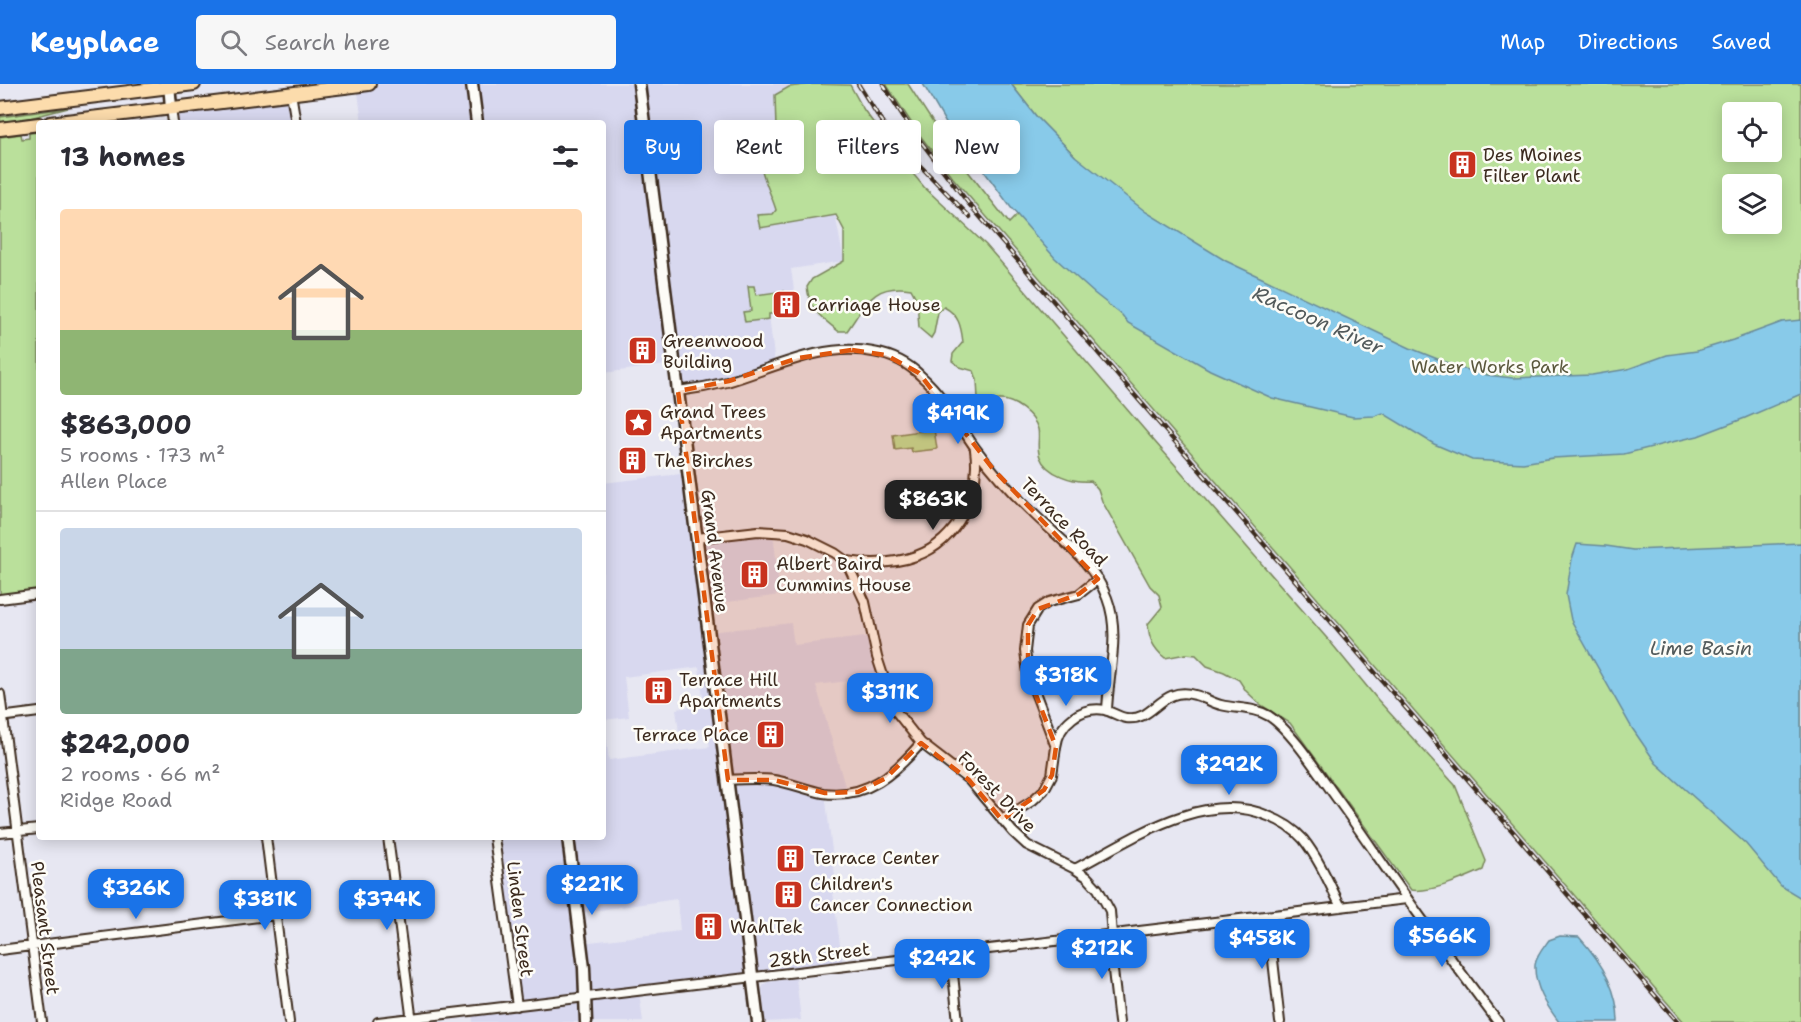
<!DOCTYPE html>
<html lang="en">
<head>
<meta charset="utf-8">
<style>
  body { margin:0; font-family:"Shantell Sans",sans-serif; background:#f7f7f7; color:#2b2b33; height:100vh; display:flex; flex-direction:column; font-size:22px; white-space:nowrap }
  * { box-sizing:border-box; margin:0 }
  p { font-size:20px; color:#7c7c81 }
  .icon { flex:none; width:33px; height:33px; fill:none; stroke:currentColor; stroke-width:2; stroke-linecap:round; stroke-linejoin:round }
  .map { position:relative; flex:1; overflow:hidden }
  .details { position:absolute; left:36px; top:36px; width:570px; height:720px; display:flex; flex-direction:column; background:#fff; border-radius:6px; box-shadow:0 3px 15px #0003 }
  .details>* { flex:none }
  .banner { position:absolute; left:624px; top:36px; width:570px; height:54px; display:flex; gap:12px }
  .buttons { position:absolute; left:1722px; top:18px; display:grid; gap:12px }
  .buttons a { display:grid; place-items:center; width:60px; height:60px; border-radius:6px; background:#fff; box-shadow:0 3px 15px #0003; font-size:30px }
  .price { position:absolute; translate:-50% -51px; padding:0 14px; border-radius:12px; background:#1a73e8; color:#fff; font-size:20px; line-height:39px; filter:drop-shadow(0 2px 3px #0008) }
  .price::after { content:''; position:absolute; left:50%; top:36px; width:18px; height:14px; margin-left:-9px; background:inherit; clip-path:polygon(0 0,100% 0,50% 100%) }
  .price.active { background:#222; color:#fff }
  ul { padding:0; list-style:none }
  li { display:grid; align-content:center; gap:12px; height:318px; padding:0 24px }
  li+li { border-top:2px solid #e1e1e2 }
  li span { display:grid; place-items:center; height:186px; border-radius:6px; color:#555 }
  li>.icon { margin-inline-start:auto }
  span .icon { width:108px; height:108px; fill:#fffc; stroke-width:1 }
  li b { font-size:26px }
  h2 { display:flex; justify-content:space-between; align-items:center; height:72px; padding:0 24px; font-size:26px }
  .chip { padding:0 21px; border-radius:6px; background:#fff; box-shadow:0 3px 15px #0003; font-size:21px; line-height:54px }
  .chip.active { background:#1a73e8; color:#fff }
  header { display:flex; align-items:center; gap:36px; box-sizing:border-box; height:84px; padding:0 30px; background:#1a73e8; color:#fff }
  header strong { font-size:28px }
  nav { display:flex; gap:33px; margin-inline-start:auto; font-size:21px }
  .search { width:420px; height:54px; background:#f7f7f7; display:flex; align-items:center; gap:15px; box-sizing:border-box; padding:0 21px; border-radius:6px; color:#7c7c81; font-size:22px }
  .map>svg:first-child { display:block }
</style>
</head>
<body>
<header>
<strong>Keyplace</strong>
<div class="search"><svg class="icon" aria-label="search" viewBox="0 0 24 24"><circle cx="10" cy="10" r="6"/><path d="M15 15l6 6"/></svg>Search here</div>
<nav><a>Map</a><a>Directions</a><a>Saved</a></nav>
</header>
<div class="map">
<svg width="1801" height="938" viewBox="0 0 1801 938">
  <rect width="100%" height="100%" fill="#e7e7f2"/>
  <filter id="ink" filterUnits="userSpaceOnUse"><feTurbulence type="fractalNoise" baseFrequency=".0167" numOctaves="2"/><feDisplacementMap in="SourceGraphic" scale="12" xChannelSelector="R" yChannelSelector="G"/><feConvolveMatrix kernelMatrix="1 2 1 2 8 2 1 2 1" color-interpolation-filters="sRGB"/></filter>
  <g filter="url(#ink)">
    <path fill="#d8d8ef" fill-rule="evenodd" d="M369,0H804L835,130L844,177L791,185L797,227L769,231L775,281L729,297L678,307L674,280L603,289V39H362L357,1Z
      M291,9L296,39H177L171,23Z
      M689,389L698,454L773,447L780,511L706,521L709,548L791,539L794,561L873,552L883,593L816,601L847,709H825L836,800L832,801L843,883L639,908L643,938H473L472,927L516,922L494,753H603V399ZM699,583L704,621L676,625L679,648L707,644L710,663L609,676L604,636L629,633L624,593ZM677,815L680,847L582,859L578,829Z
      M796,894L801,936L765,938L762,905L764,900L768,898Z"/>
    <path fill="#bae09b" stroke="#7a855c" stroke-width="1.5" fill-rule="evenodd" d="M811,0L850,1L864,26L894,67L924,103L986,161L1155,358L1332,560L1378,616L1455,701L1486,777L1483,786C1465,794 1431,809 1411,806L1290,639L1261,621L1246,607L1239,596L1224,588L1207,582L1196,571L1186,570L1165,574C1153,564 1149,555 1148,540L1162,523L1159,511L1150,502L1102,417L1098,405L1091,397C1074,399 1046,390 1040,373C1036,363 1040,354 1038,345C1034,331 1014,315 999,316C995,316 990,319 986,321L978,315L977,296L974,287L960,283L952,277L953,270L963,258C961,242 959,231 944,223L938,228L934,249L931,254L919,244L917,216L911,205C873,199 866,220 847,247H838C821,233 810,227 807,203L812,195L844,177V146L836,131L760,144L757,131L773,130L776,126C771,108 752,75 762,57C765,52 772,49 776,45L775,11L789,3Z
      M886,0H908L948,62L1009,139L1075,72L1036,32L1011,0H1801V938H1684L953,94L918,49ZM1732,28H1772V68H1732ZM1732,100H1772V140H1732Z
      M68,24L26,35L0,38V33Z
      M39,48V510L0,515V53L21,50L22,55L29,54V49Z
      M748,202H754L756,211L784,207L785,215L777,216L778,230H769V235L745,238L743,228L751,227Z
      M934,345L937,365L912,368L911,364L895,366L893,351Z"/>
    <path fill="#88cae9" stroke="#698a98" stroke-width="1.5" d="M923,0H1011L1036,32L1075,72L1146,128L1226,177L1410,264L1460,284L1487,291L1513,294L1592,291L1628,285L1667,271L1697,267L1733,256L1782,238L1801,236V310L1745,334L1698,352L1672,358L1624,370L1553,374L1523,379L1472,376L1434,360L1383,329L1375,332L1353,333L1272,314L1210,286L1128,239L1122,231L1094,209L1055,174L1012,125L984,87L951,48Z
      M1801,459V814L1781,802L1746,760L1656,679L1632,644L1571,536L1566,511L1572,475L1577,460L1606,462L1633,466Z
      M1560,852L1579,853C1601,877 1618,905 1618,938H1559C1547,922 1534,903 1535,881C1536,872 1544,863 1549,856Z"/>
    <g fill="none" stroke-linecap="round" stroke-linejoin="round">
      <defs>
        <path id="street" d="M291,9L296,39
          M171,23L173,39
          M678,307C695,305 711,302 727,298C774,284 823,258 873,268C891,271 908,279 921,292C945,313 958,340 976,365C993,388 1015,412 1036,432C1063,458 1094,479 1107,514C1121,550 1108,589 1107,627
          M697,454L758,447L788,449L807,455L835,469L846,477L865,518L877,573L894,625L921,659L969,696L1013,748L1027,761L1075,785L1087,793L1098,805L1110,827L1112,851
          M846,477C868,480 894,480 916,472C958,457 981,408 975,366
          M0,515L39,510
          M0,610L42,938
          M0,633L39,628
          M1056,663C1059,639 1081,622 1105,626C1112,628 1119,633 1126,634C1155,638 1160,601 1195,611C1204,613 1212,619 1221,621C1237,625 1254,623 1269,632C1292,647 1321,693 1338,716C1362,749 1385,784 1409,817C1438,858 1468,898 1498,938
          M728,696C743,695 759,694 774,696C791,699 807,706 823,709C867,715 895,689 921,659
          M1002,736L1032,717L1044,706L1052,691L1056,663L1028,590L1025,567L1028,541L1038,525L1049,518L1079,510L1098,495
          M0,749L39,745
          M266,753L289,938
          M388,753L412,938
          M494,753L517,922
          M1075,785C1130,756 1204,704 1268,732C1281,737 1294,745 1303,755C1319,775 1330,801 1341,823
          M1268,832L1280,938
          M1109,852L1119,938
          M0,866L275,831
          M951,871L958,938
          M378,938L1407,815"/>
        <path id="secondary" d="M169,0L171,23
          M472,0L477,39
          M639,0L758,938
          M568,753L584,884L586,938"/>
        <path id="primary" d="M0,24L194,0
          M50,39L369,0
          M0,45L39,40"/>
      </defs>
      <use href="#street" stroke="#3b2a1e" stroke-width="12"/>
      <use href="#secondary" stroke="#3b2a1e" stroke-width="15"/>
      <use href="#primary" stroke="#3b2a1e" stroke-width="16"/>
      <use href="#street" stroke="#fdfcf7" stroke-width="8"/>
      <use href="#secondary" stroke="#fdfcf7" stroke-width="10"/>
      <use href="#primary" stroke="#fcdcac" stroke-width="12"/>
      <defs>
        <path id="rail" d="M858,0L884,41
          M883,0L912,46L969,120L1678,938
          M879,34L899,60L970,133"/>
      </defs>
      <use href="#rail" stroke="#3b2a1e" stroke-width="4.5"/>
      <use href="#rail" stroke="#fdfcf7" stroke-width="2" stroke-dasharray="7" stroke-linecap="butt"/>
    </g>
  </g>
  <path fill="#df570d" fill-opacity="0.2" stroke="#df570d" stroke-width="4.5" stroke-dasharray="12 8" stroke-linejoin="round" d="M852,266L886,271L919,289L993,385L1098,495L1079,510L1038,525L1028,541V590L1056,663L1052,691L1044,706L1002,736L969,696L921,659L886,694L858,708L825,709L774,696H728L678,307L729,297L798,274Z"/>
  <defs>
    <symbol id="building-square" viewBox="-11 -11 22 22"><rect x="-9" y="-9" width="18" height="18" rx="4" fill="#c8321e" stroke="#fdfcf7"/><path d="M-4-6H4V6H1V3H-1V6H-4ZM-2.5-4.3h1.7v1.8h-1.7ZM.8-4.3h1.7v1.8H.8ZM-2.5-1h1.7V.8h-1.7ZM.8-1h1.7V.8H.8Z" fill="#fff"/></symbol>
    <symbol id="sight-square" viewBox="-11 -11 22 22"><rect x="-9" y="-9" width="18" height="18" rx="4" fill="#c8321e" stroke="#fdfcf7"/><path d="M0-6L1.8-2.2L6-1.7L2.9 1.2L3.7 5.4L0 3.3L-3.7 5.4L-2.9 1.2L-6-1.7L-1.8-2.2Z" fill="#fff"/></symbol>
  </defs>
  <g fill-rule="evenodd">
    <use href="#building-square" x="1446" y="64" width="33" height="33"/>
    <use href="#building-square" x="770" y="204" width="33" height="33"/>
    <use href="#building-square" x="626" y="250" width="33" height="33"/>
    <use href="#sight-square" x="622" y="322" width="33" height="33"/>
    <use href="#building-square" x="616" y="360" width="33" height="33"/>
    <use href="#building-square" x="738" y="474" width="33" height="33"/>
    <use href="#building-square" x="642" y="590" width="33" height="33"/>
    <use href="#building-square" x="754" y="634" width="33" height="33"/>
    <use href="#building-square" x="774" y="758" width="33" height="33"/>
    <use href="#building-square" x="772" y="794" width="33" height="33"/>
    <use href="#building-square" x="692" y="826" width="33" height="33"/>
  </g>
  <g text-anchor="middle" stroke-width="5" stroke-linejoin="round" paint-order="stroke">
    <g font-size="18" fill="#3b2a1e" stroke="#fdfcf7" text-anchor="start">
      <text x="1483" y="77">Des Moines<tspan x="1483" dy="21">Filter Plant</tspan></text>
      <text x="807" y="227">Carriage House</text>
      <text x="663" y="263">Greenwood<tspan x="663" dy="21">Building</tspan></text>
      <text x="660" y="334">Grand Trees<tspan x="660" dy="21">Apartments</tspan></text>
      <text x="654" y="383">The Birches</text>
      <text x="776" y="486">Albert Baird<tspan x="776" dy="21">Cummins House</tspan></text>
      <text x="679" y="602">Terrace Hill<tspan x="679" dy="21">Apartments</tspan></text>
      <text x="749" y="657" text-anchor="end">Terrace Place</text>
      <text x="812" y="780">Terrace Center</text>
      <text x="810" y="806">Children's<tspan x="810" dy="21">Cancer Connection</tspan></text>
      <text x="730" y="849">WahlTek</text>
    </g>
    <g font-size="18" fill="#5b583d" stroke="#fdfcf7">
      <text x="1490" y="289">Water Works Park</text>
    </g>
    <g font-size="18" fill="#3b2a1e" stroke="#fdfcf7">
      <text transform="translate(1064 438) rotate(46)" y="6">Terrace Road</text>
      <text transform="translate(715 467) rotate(83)" y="6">Grand Avenue</text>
      <text transform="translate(997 708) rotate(46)" y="6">Forest Drive</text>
      <text transform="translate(520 835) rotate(83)" y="6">Linden Street</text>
      <text transform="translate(45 844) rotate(83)" y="6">Pleasant Street</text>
      <text transform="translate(819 871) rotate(-7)" y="6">28th Street</text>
    </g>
    <g font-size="20" font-style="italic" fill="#525a5b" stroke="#fdfcf7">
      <text transform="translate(1318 236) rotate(24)" y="7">Raccoon River</text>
      <text x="1701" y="571">Lime Basin</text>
    </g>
  </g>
</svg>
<div class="buttons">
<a><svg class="icon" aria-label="locate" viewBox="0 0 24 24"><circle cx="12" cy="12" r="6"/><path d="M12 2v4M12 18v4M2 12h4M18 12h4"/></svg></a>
<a><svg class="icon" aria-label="layers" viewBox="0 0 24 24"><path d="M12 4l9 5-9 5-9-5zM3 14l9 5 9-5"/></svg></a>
</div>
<b class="price" style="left:958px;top:361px">$419K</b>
<b class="price active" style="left:933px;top:447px">$863K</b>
<b class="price" style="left:1066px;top:623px">$318K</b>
<b class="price" style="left:890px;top:640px">$311K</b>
<b class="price" style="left:1229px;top:712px">$292K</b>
<b class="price" style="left:592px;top:832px">$221K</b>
<b class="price" style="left:136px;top:836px">$326K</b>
<b class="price" style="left:265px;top:847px">$381K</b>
<b class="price" style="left:387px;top:847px">$374K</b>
<b class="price" style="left:1442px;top:884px">$566K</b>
<b class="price" style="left:1262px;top:886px">$458K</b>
<b class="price" style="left:1102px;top:896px">$212K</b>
<b class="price" style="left:942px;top:906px">$242K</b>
<div class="banner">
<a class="chip active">Buy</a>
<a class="chip">Rent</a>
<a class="chip">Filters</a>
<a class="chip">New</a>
</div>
<section class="details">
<h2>13 homes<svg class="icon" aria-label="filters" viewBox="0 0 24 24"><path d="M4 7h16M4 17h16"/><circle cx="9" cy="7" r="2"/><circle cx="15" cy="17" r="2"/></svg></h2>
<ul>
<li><span style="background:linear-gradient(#ffd9b3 65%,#8fb573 0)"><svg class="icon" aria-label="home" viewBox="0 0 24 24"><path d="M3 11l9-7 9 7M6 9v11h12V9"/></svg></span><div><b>$863,000</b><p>5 rooms · 173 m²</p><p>Allen Place</p></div></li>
<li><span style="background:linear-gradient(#c9d6e8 65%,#7fa58c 0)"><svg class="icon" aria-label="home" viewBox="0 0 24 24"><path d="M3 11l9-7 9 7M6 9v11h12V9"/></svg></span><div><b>$242,000</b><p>2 rooms · 66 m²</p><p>Ridge Road</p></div></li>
</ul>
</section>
</div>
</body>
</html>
